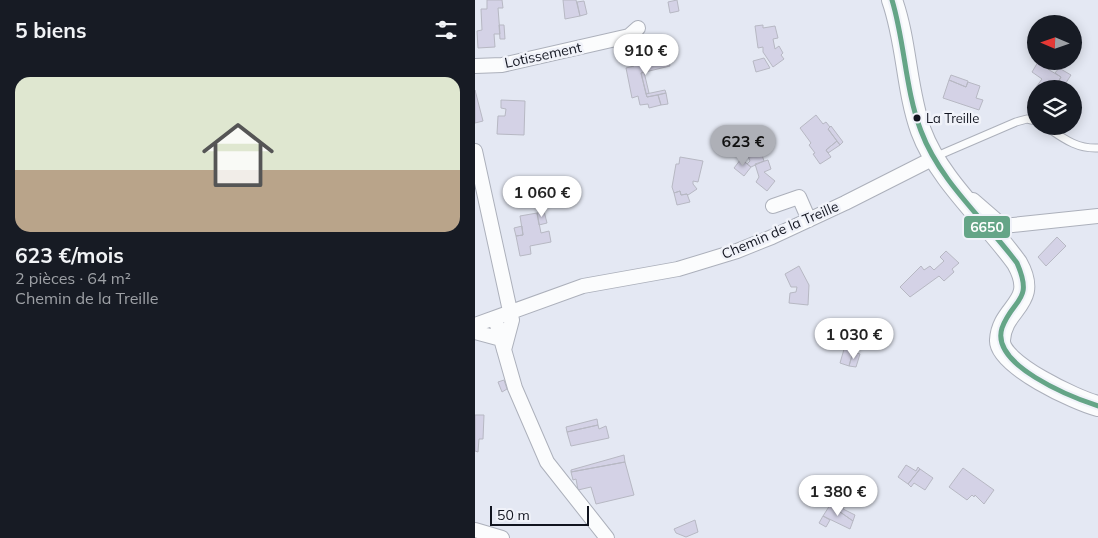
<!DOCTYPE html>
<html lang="fr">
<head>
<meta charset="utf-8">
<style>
  body { margin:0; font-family:Mulish,sans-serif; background:#242831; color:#f1f3f6; height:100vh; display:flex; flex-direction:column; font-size:19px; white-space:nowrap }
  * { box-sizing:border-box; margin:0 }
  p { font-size:16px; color:#9ea1a6 }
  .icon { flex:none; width:28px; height:28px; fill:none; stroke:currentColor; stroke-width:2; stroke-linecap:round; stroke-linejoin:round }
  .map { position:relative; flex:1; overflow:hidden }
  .sheet { display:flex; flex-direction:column; background:#171b24; width:475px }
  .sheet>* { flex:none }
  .needle { width:32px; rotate:272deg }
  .buttons { position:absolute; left:552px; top:15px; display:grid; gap:10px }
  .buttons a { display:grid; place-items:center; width:55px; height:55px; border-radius:50%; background:#171b24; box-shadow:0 2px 12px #0003; font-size:25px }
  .scale { position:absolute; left:15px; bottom:12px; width:99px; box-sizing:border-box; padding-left:5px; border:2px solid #11141f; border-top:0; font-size:14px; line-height:18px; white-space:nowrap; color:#11141f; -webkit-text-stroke:4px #f0f2f9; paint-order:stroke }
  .price { position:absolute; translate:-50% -42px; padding:0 11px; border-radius:18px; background:#fff; color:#222; font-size:16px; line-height:32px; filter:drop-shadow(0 1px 2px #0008) }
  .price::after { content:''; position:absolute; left:50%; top:30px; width:15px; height:11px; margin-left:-8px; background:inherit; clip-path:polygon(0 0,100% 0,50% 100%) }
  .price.selected { background:#aeb0b7; color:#111 }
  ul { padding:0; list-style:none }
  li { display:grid; align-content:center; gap:10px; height:265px; padding:0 15px }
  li+li { border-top:1px solid #363941 }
  li span { display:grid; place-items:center; height:155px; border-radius:15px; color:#555 }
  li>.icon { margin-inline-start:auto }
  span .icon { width:90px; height:90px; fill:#fffc; stroke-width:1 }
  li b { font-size:21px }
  h2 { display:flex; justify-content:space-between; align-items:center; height:60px; padding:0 15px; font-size:21px }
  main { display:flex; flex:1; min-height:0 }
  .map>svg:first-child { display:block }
</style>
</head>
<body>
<main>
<section class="sheet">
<h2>5 biens<svg class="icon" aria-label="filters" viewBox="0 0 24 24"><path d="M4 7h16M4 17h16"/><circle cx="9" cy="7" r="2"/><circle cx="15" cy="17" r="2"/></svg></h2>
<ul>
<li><span style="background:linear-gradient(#dfe7d0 60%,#b9a48a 0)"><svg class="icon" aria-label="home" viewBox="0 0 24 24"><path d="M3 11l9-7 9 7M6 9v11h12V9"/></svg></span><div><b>623 €/mois</b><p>2 pièces · 64 m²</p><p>Chemin de la Treille</p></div></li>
</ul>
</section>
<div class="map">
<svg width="623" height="538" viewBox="0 0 623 538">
  <rect width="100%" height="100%" fill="#e4e8f3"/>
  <path fill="#d4d2e6" stroke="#b7b8c3" d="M12,0H27L28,8H23L25,34H19L20,47L3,48L2,31L7,30L6,9H12Z
    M88,0H101L105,16L90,19Z
    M202,0L204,11L195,13L193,2Z
    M109,1L112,14L105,16L102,2Z
    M24,25H29L30,39H25Z
    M288,25V28L300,26L303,38L298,39L300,49L304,46L308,53L306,55L309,59L298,67L288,52V47L283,48L280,26Z
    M191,50L195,66L166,73L172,97L183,95L186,105L174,108L173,104L165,105L163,96L157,98L151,68L159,66L158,61L163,60L162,57Z
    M289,58L295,68L281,72L278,61Z
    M569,61L574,64L571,68L586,77L579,89H561V91L559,90L567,79L557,72L563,62L567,65Z
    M584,68L596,75L587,89H579L586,77L580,73Z
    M169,72L174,93L171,94L166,73Z
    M476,75L493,81L491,87L474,80Z
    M474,80L491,87L493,82L505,86L501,98L508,100L504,110L468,98Z
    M0,90L8,121L0,123Z
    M190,90L191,93L172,97L171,94Z
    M191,93L193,104L186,105L183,95Z
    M26,100L50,101L49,135L22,134L23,116H30L31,109L26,108Z
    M341,115L348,124L351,122L355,127L353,129L362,141L351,150L356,157L345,164L338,154L340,153L334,145L336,143L325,128Z
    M356,126L368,142L365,145L353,129Z
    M268,137L278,145L277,146L286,152L289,161L276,167L272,164L275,161L273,156L271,154L269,157L253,145L259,138L263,142Z
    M362,141L365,145L353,153L351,150Z
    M205,157L228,161L223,182L218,181V184L222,189L213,195L212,194L206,195L205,191L199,193L197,187L201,164H204Z
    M266,159L276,167L269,176L259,168Z
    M293,160L296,169L289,172L300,181L292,191L281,182L284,177L280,164Z
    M205,191L206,195L212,194L215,202L202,205L199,193Z
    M69,211L72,223L64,225L62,213Z
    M62,213L66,233L74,231L76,242L55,246L56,254L45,256L41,236L48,235L45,216Z
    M47,226L48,235L41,236L39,228Z
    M582,237L591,246L571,266L563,257Z
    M471,251L484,263L477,269L479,272L469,281L464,276L435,297L425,287L446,266L449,270L455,266L459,270L469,261L465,257Z
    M324,266L334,285L333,305L314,303L315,293L321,292L322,287H316L310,274Z
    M374,332L388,336L382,354L378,352L374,366L365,363Z
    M378,352L385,354L381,367L374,366Z
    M29,380L32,389L27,392L23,382Z
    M0,415H9L8,439H4L3,452L0,451Z
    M122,419L123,425L92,432L91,427Z
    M123,425L124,429L131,426L134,438L96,446L92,432Z
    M149,455L150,462L96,472V470Z
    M150,462L159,495L121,504L116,487L103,490L101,479L98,480L96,472Z
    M431,465L441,471L443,467L445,469L433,484L423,477Z
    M488,468L519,490L509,504L500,495L499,497L497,495L492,500L474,487Z
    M445,469L458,478L450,490L439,483L436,487L433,484Z
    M358,499L370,505L368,509L380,515L378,521L355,505Z
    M355,505L378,521L375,529L348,516Z
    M348,516L355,520L351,527L344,523Z
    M220,520L223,532L211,537L201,533L199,529Z"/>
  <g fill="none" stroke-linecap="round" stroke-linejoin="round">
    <defs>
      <path id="lane" d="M570,126C588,138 601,149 623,148
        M462,156L541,122L552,119L561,121"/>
      <path id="street" d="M0,66L27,65L154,36L163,28
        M0,151L37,320L29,350
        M498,200L528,226L623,216
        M298,206L324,197L334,220
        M20,318L40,388L72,462L132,538
        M0,325L108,286L203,269L262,251L297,237L370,203L459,158
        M0,332L26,339
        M0,530L27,538"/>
      <path id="secondary" d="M417,0C432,42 431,89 446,131C464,180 512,221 542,263C565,304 527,306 525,340C523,364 602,401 623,406"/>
    </defs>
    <use href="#lane" stroke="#acb0bb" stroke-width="9"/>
    <use href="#street" stroke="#acb0bb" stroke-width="16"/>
    <use href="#secondary" stroke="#acb0bb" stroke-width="22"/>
    <use href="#lane" stroke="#fbfcfd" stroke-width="7"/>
    <use href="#street" stroke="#fbfcfd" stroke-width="14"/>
    <use href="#secondary" stroke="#fbfcfd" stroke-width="20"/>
    <defs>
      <path id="bus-1" d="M417,0C430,43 430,89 446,131C465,182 510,220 542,263C559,302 538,298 527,328C515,365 596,397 623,406"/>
    </defs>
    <use href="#bus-1" stroke="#f0f2f9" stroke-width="9"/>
    <use href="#bus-1" stroke="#65a587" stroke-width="5"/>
  </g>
  <circle fill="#11141f" stroke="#f0f2f9" stroke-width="2" cx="442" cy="118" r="4.5"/>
  <g text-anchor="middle" stroke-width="5" stroke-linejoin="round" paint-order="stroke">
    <g font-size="13" fill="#11141f" stroke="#f0f2f9" text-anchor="start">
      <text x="451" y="123">La Treille</text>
    </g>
    <g font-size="14" fill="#11141f" stroke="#f0f2f9">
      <text transform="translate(68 55) rotate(-12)" y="5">Lotissement</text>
      <text transform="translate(305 230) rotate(-23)" y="5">Chemin de la Treille</text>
    </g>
  </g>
  <rect stroke="#f0f2f9" stroke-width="2" x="488" y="215" width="48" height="24" rx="5" fill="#65a587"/>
  <g font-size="14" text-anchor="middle" font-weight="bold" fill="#fff">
    <text x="512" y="232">6650</text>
  </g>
</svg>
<div class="buttons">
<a><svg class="needle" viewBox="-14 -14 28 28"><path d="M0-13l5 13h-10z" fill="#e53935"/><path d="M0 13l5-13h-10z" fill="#9ea1a6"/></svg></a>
<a><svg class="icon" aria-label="layers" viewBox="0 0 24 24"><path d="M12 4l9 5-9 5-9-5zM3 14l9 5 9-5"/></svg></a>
</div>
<div class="scale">50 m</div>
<b class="price" style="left:171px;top:76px">910 €</b>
<b class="price selected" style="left:268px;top:167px">623 €</b>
<b class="price" style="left:67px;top:218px">1 060 €</b>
<b class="price" style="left:379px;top:360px">1 030 €</b>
<b class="price" style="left:363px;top:517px">1 380 €</b>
</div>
</main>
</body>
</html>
